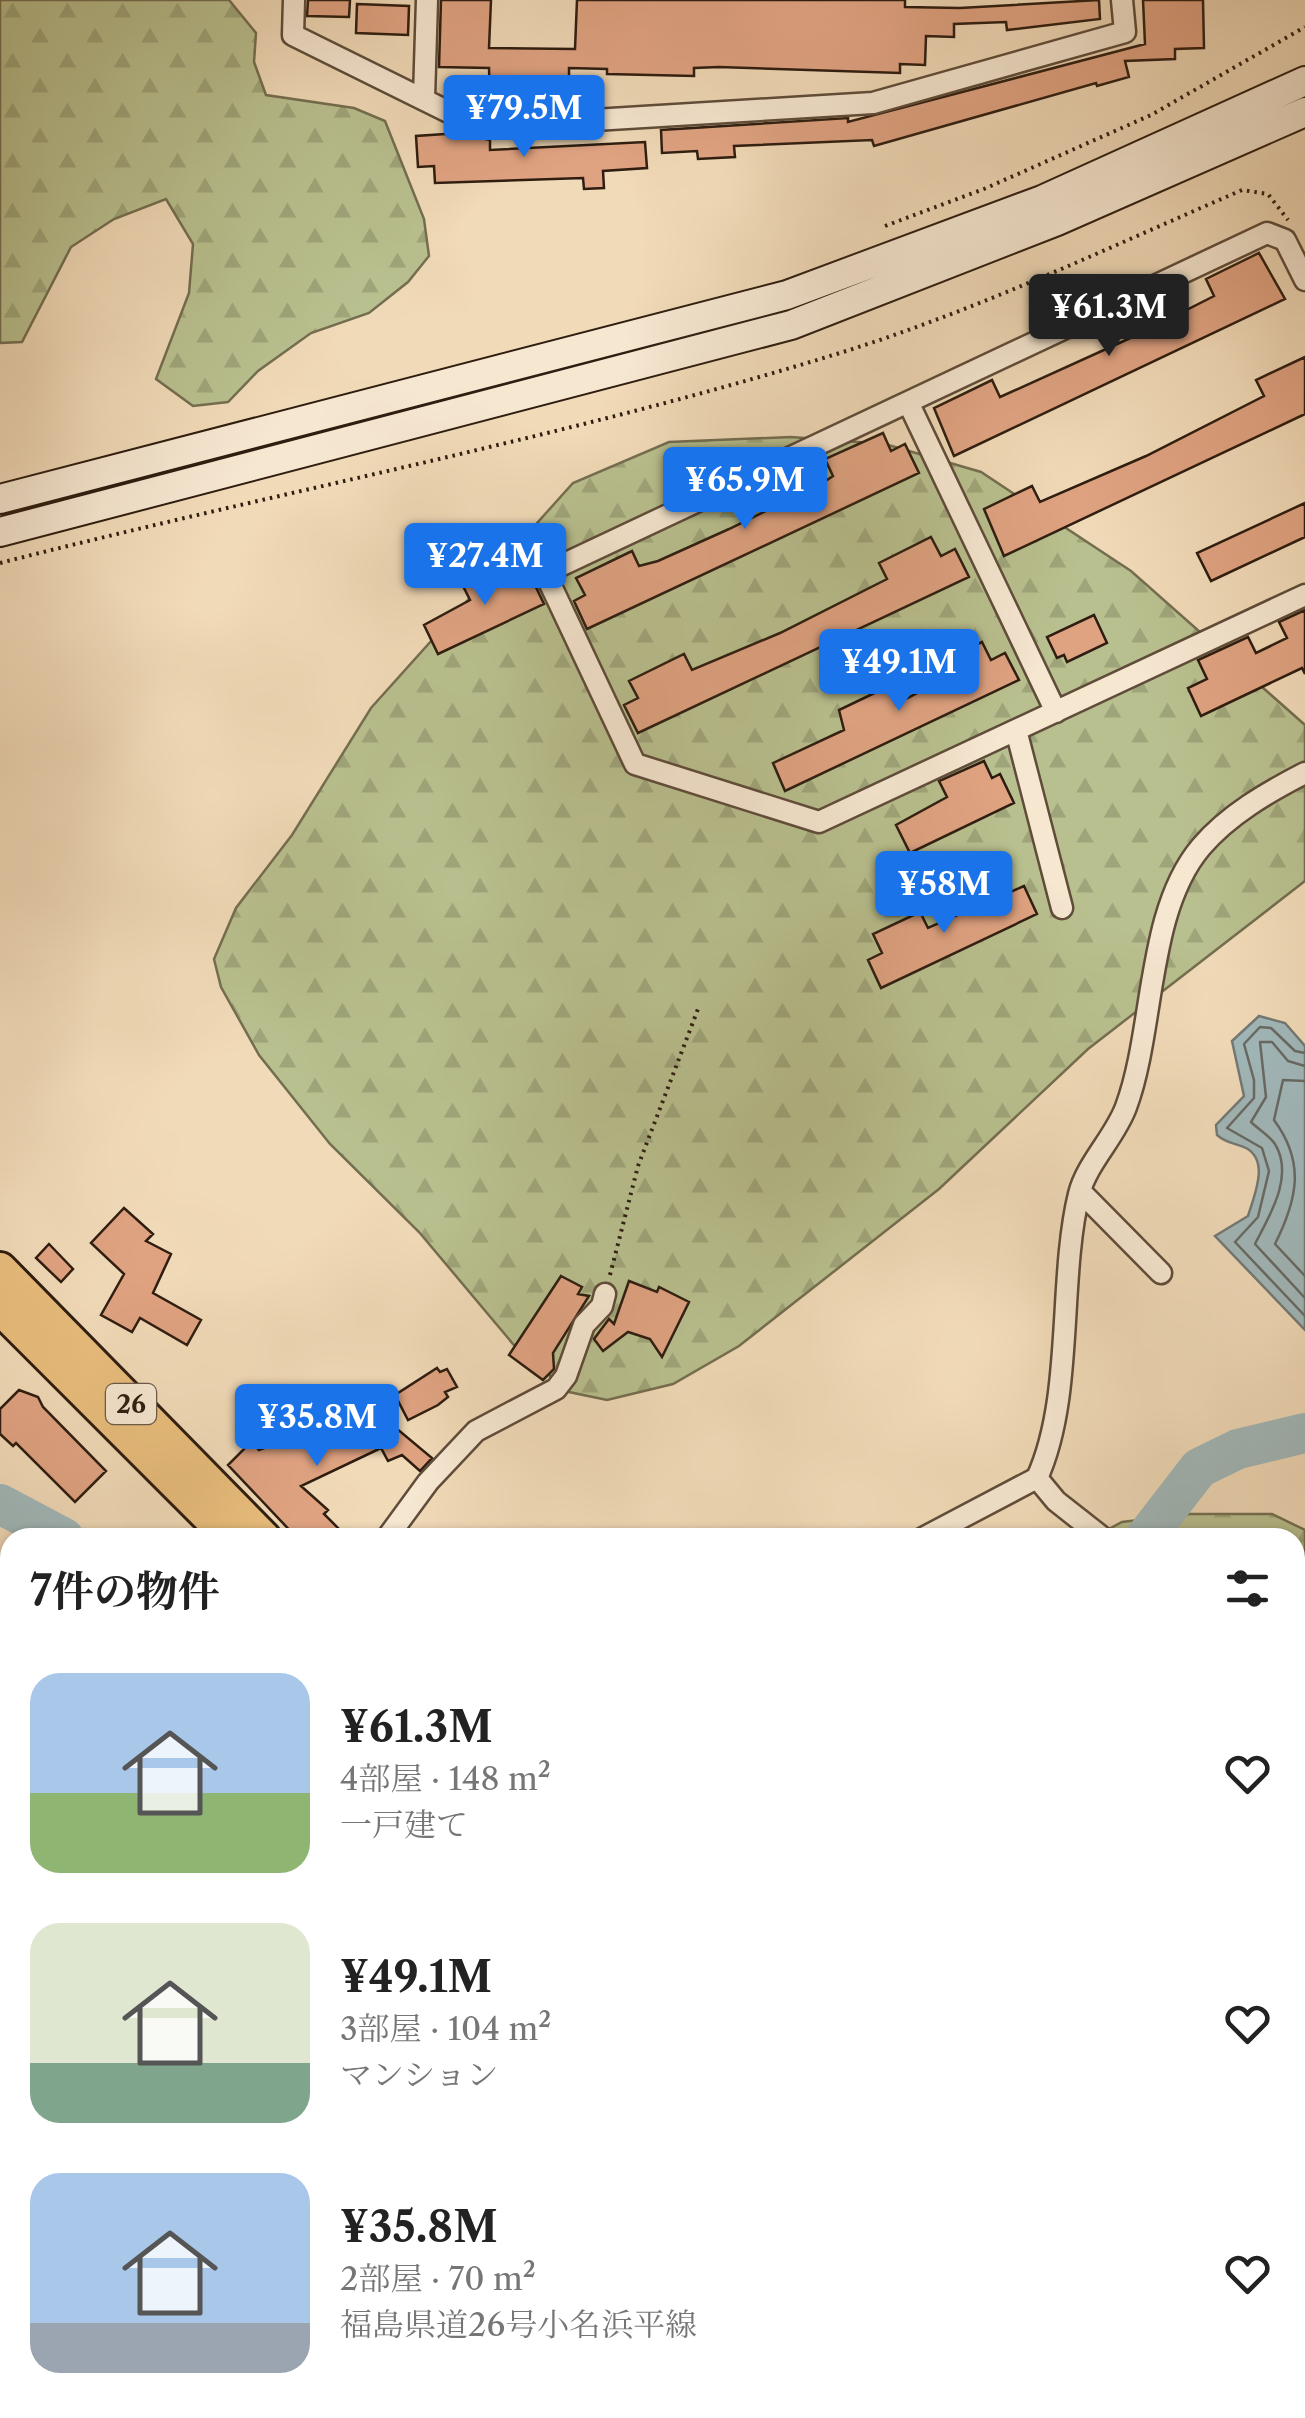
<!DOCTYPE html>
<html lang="ja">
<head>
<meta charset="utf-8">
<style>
  body { margin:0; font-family:"Libre Caslon Text","Noto Serif JP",serif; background:#f2f2f2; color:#222; height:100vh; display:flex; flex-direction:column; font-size:38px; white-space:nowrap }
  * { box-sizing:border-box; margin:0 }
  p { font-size:32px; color:#767676 }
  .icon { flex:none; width:55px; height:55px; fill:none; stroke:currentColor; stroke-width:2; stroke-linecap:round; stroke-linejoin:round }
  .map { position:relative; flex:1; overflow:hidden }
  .panel { position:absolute; left:0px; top:1528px; width:1305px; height:892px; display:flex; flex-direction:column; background:#fff; border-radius:30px 30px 0 0; box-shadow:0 2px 8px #0004 }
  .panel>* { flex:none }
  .price { position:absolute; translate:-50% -85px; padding:0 22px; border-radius:10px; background:#1a73e8; color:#fff; font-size:32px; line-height:65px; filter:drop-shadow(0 2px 5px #0008) }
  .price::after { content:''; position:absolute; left:50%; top:60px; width:30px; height:22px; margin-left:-15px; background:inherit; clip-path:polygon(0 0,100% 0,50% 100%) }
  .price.selected { background:#222; color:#fff }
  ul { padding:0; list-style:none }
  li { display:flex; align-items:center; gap:30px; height:250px; padding:0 30px }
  li span { display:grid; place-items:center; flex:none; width:280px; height:200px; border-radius:30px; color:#555 }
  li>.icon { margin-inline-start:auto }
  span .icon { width:120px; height:120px; fill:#fffc; stroke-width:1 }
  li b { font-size:42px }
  h2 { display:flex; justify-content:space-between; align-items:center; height:120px; padding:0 30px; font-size:42px }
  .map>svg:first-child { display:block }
</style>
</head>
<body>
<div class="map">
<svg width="1305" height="2418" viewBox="0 0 1305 2418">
  <defs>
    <pattern id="forest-firs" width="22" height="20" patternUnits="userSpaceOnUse" patternTransform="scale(2.5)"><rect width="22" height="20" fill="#b9c08f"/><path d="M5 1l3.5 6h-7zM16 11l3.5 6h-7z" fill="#9fa57a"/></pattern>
  </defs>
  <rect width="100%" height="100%" fill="#f1dab8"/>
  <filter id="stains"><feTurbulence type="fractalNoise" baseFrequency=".002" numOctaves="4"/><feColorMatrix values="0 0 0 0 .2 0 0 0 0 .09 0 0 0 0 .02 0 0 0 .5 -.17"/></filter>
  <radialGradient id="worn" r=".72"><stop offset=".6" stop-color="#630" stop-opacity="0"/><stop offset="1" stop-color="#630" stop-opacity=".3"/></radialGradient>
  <path fill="url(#forest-firs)" stroke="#746e50" stroke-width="2.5" d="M0,0H229L256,33L254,62L266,95L354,108L385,121L424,219L429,256L408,282L369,313L311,333L258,371L228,402L193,406L156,379L189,293L193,244L166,199L114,219L71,247L22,342L0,343Z
    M791,437L885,444L981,472L1131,571L1305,725V881L1088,1049L939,1189L739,1346L673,1384L607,1400L569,1392L513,1344L419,1232L330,1144L259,1055L221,987L214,959L236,908L292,835L371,708L573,483L669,442Z
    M1190,1514H1272L1305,1530V2108L1295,2110V1538H1092L1122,1522Z
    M10,1760V1820L1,1843L10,1862V2064L0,2072V1770Z
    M0,2126C24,2175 7,2262 2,2315Z"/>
  <path fill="#a1b8ba" stroke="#737a76" stroke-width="2.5" d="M1259,1016L1285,1023L1305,1046V1330L1215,1236L1248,1216C1254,1196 1270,1161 1246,1148C1236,1143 1227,1144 1217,1135L1216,1125L1244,1096L1232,1041Z"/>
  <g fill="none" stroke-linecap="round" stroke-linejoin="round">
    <path stroke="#686a65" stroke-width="2.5" d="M1305,1053L1295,1051L1271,1028L1260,1027L1244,1044L1254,1080V1098L1227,1128L1262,1148L1269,1171L1258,1217L1235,1242L1305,1316
      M1305,1066L1288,1061L1272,1042H1260L1266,1097L1251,1122C1258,1129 1269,1135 1275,1144C1295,1177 1268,1218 1255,1244L1305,1298
      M1305,1081L1283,1080L1274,1120C1305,1162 1298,1198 1275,1244L1305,1276"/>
    <path stroke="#a1b8ba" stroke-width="40" d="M0,1504L64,1538
      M1145,1538L1199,1468L1238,1449L1305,1433
      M636,2410L637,2418"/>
  </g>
  <path fill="#e0a382" stroke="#2e1d10" stroke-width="2.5" d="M308,0H350L349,17L307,16Z
    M441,0H491L489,48L575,49L577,0H905V7L960,8L1099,0L1100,19L1007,30L1006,22L954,24V37L926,36L925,65L900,64V73L719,67L694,68V76L607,74V69L569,68V79H547V104L490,103L489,68L439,67Z
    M1143,0H1203L1204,48L1175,49V59L1125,61L1129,77L1097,86L1096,83L874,146L872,140L734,146L735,157L698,159L697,151L662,153L661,130L848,118V122L1145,44Z
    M357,4L409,6L408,35L356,33Z
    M460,133L490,140V150L645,142L647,168L603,171L604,188L584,189L583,178L435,183L434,166L418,167L416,136Z
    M1259,253L1285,299L954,456L934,408L992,380L1000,397L1137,335L1214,296L1206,279Z
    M1305,357V414L1004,556L984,509L1032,486L1040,502L1146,456L1264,396L1256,380Z
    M883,433L891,451L905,444L919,473L587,629L574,601L585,595L576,578L632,551L639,566L658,561L729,529L821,484L833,476L825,459Z
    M1305,503V537L1211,581L1197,553Z
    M931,537L941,556L955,549L969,577L638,733L624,705L638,698L629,681L684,654L692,670L780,633L887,579L879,563Z
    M508,563L516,581L530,575L544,604L438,654L424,625L470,600L462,584Z
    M1305,610V674L1302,668L1201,716L1188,688L1207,679L1198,660L1248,637L1256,653L1287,638L1279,622Z
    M1094,615L1107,643L1067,662L1064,655L1057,658L1047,637Z
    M982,642L991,660L1005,653L1019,680L785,791L773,763L844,730L839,710L887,687L896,704L946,678L938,663Z
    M984,761L992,778L1000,774L1014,803L910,853L896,825L947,797L939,781Z
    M1024,886L1037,914L881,988L868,960L882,953L873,934L920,912L928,928Z
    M124,1208L153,1234L146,1241L171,1254L153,1293L201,1320L187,1345L140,1318L132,1332L101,1315L124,1274L91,1243Z
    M49,1244L73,1269L61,1282L36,1258Z
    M561,1276L582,1287L578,1294L589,1296L553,1353L554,1369L543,1380L509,1355Z
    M629,1281L657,1292L659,1287L689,1302L662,1357L650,1339L628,1332L603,1351L594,1339L609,1319L614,1324Z
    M437,1368L440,1372L447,1369L457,1387L445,1392L448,1397L438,1405L408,1420L395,1395Z
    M19,1390L38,1397L43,1407L106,1471L75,1502L16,1443L13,1446L0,1434V1409Z
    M350,1415L353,1419L361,1415L367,1427L384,1418L432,1458L420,1471L402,1455L388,1461L381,1448L301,1486L328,1510L324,1514L348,1538H297L228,1465L251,1442L259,1450Z"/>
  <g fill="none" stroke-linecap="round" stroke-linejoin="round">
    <defs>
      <path id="lane" d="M26,2418L49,2410"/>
      <path id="street" d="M294,0L293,35L479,127L873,103L1125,32L1122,0
        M424,98L427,0
        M908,402L1056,712
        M536,554L635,764L819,822L1305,595
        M545,573L1267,233L1285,240L1305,280
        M1016,730L1062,908
        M1080,1191L1161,1273
        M1037,1478L1056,1501L1103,1538
        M387,1538L428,1482L476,1431L556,1389L566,1376L584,1325L602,1306L605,1294
        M923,1538L1037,1478C1074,1397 1058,1280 1079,1194C1087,1163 1115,1137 1126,1107C1155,1029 1146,912 1201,847C1228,815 1268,792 1305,773
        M0,1685L10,1697
        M0,1734L10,1728
        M1295,2328L1305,2318
        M243,2418L259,2410
        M1045,2418L1086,2410"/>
      <path id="secondary" d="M0,499L787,295L1042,200L1305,81
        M0,532L791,325L1057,221L1305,112"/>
      <path id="primary" d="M0,1269L264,1538
        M0,1308L230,1538
        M934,2410L938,2418
        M966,2410L970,2418"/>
    </defs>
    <use href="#lane" stroke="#5f4c3a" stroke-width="15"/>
    <use href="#street" stroke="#5f4c3a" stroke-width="25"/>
    <use href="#secondary" stroke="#2e1d10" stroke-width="32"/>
    <use href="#primary" stroke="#2e1d10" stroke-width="38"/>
    <path stroke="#2e1d10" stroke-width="4" stroke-dasharray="2.5 5" stroke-linecap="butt" d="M885,226L984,189L1151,115L1305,27
      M0,563C281,491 566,438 843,352C980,309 1110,247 1242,190L1268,194L1288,220
      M610,1275L638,1166L698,1009
      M661,2410L662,2418"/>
    <use href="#lane" stroke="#f6e7d1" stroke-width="10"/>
    <use href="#street" stroke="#f6e7d1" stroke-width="20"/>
    <use href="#secondary" stroke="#f6e7d1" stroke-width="28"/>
    <use href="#primary" stroke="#e8bd7c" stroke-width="32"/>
  </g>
  <g text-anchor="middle" stroke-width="10" stroke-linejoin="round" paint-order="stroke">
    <rect fill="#f6e7d1" stroke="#6a5a4a" stroke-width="2.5" x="106" y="1384" width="50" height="40" rx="8"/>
    <g font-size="25" font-weight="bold" fill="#2e1d10">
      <text x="131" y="1413">26</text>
    </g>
  </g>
  <rect width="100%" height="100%" filter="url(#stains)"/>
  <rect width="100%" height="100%" fill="url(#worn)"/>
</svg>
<b class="price" style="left:524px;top:160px">¥79.5M</b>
<b class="price selected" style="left:1109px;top:359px">¥61.3M</b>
<b class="price" style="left:745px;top:532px">¥65.9M</b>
<b class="price" style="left:485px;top:608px">¥27.4M</b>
<b class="price" style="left:899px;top:714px">¥49.1M</b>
<b class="price" style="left:944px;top:936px">¥58M</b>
<b class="price" style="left:317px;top:1469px">¥35.8M</b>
<section class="panel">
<h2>7件の物件<svg class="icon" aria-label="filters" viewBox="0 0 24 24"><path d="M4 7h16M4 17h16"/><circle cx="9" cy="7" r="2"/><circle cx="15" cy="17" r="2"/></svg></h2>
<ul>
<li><span style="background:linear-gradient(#a9c7e8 60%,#8fb573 0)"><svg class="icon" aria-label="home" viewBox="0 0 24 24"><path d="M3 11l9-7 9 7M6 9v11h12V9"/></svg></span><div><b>¥61.3M</b><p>4部屋 · 148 m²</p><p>一戸建て</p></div><svg class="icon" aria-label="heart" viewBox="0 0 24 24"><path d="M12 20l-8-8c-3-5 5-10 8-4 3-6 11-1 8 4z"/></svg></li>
<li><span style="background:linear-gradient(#dfe7d0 70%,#7fa58c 0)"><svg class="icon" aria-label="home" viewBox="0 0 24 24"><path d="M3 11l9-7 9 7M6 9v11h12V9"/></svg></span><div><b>¥49.1M</b><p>3部屋 · 104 m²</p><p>マンション</p></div><svg class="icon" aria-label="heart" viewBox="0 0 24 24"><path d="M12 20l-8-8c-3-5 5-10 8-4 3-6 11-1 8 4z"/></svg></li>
<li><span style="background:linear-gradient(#a9c7e8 75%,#9aa5b1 0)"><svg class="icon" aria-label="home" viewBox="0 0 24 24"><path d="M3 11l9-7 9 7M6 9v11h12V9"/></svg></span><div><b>¥35.8M</b><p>2部屋 · 70 m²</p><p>福島県道26号小名浜平線</p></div><svg class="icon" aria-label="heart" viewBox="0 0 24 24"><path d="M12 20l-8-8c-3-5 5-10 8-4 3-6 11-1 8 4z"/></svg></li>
</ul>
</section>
</div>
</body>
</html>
